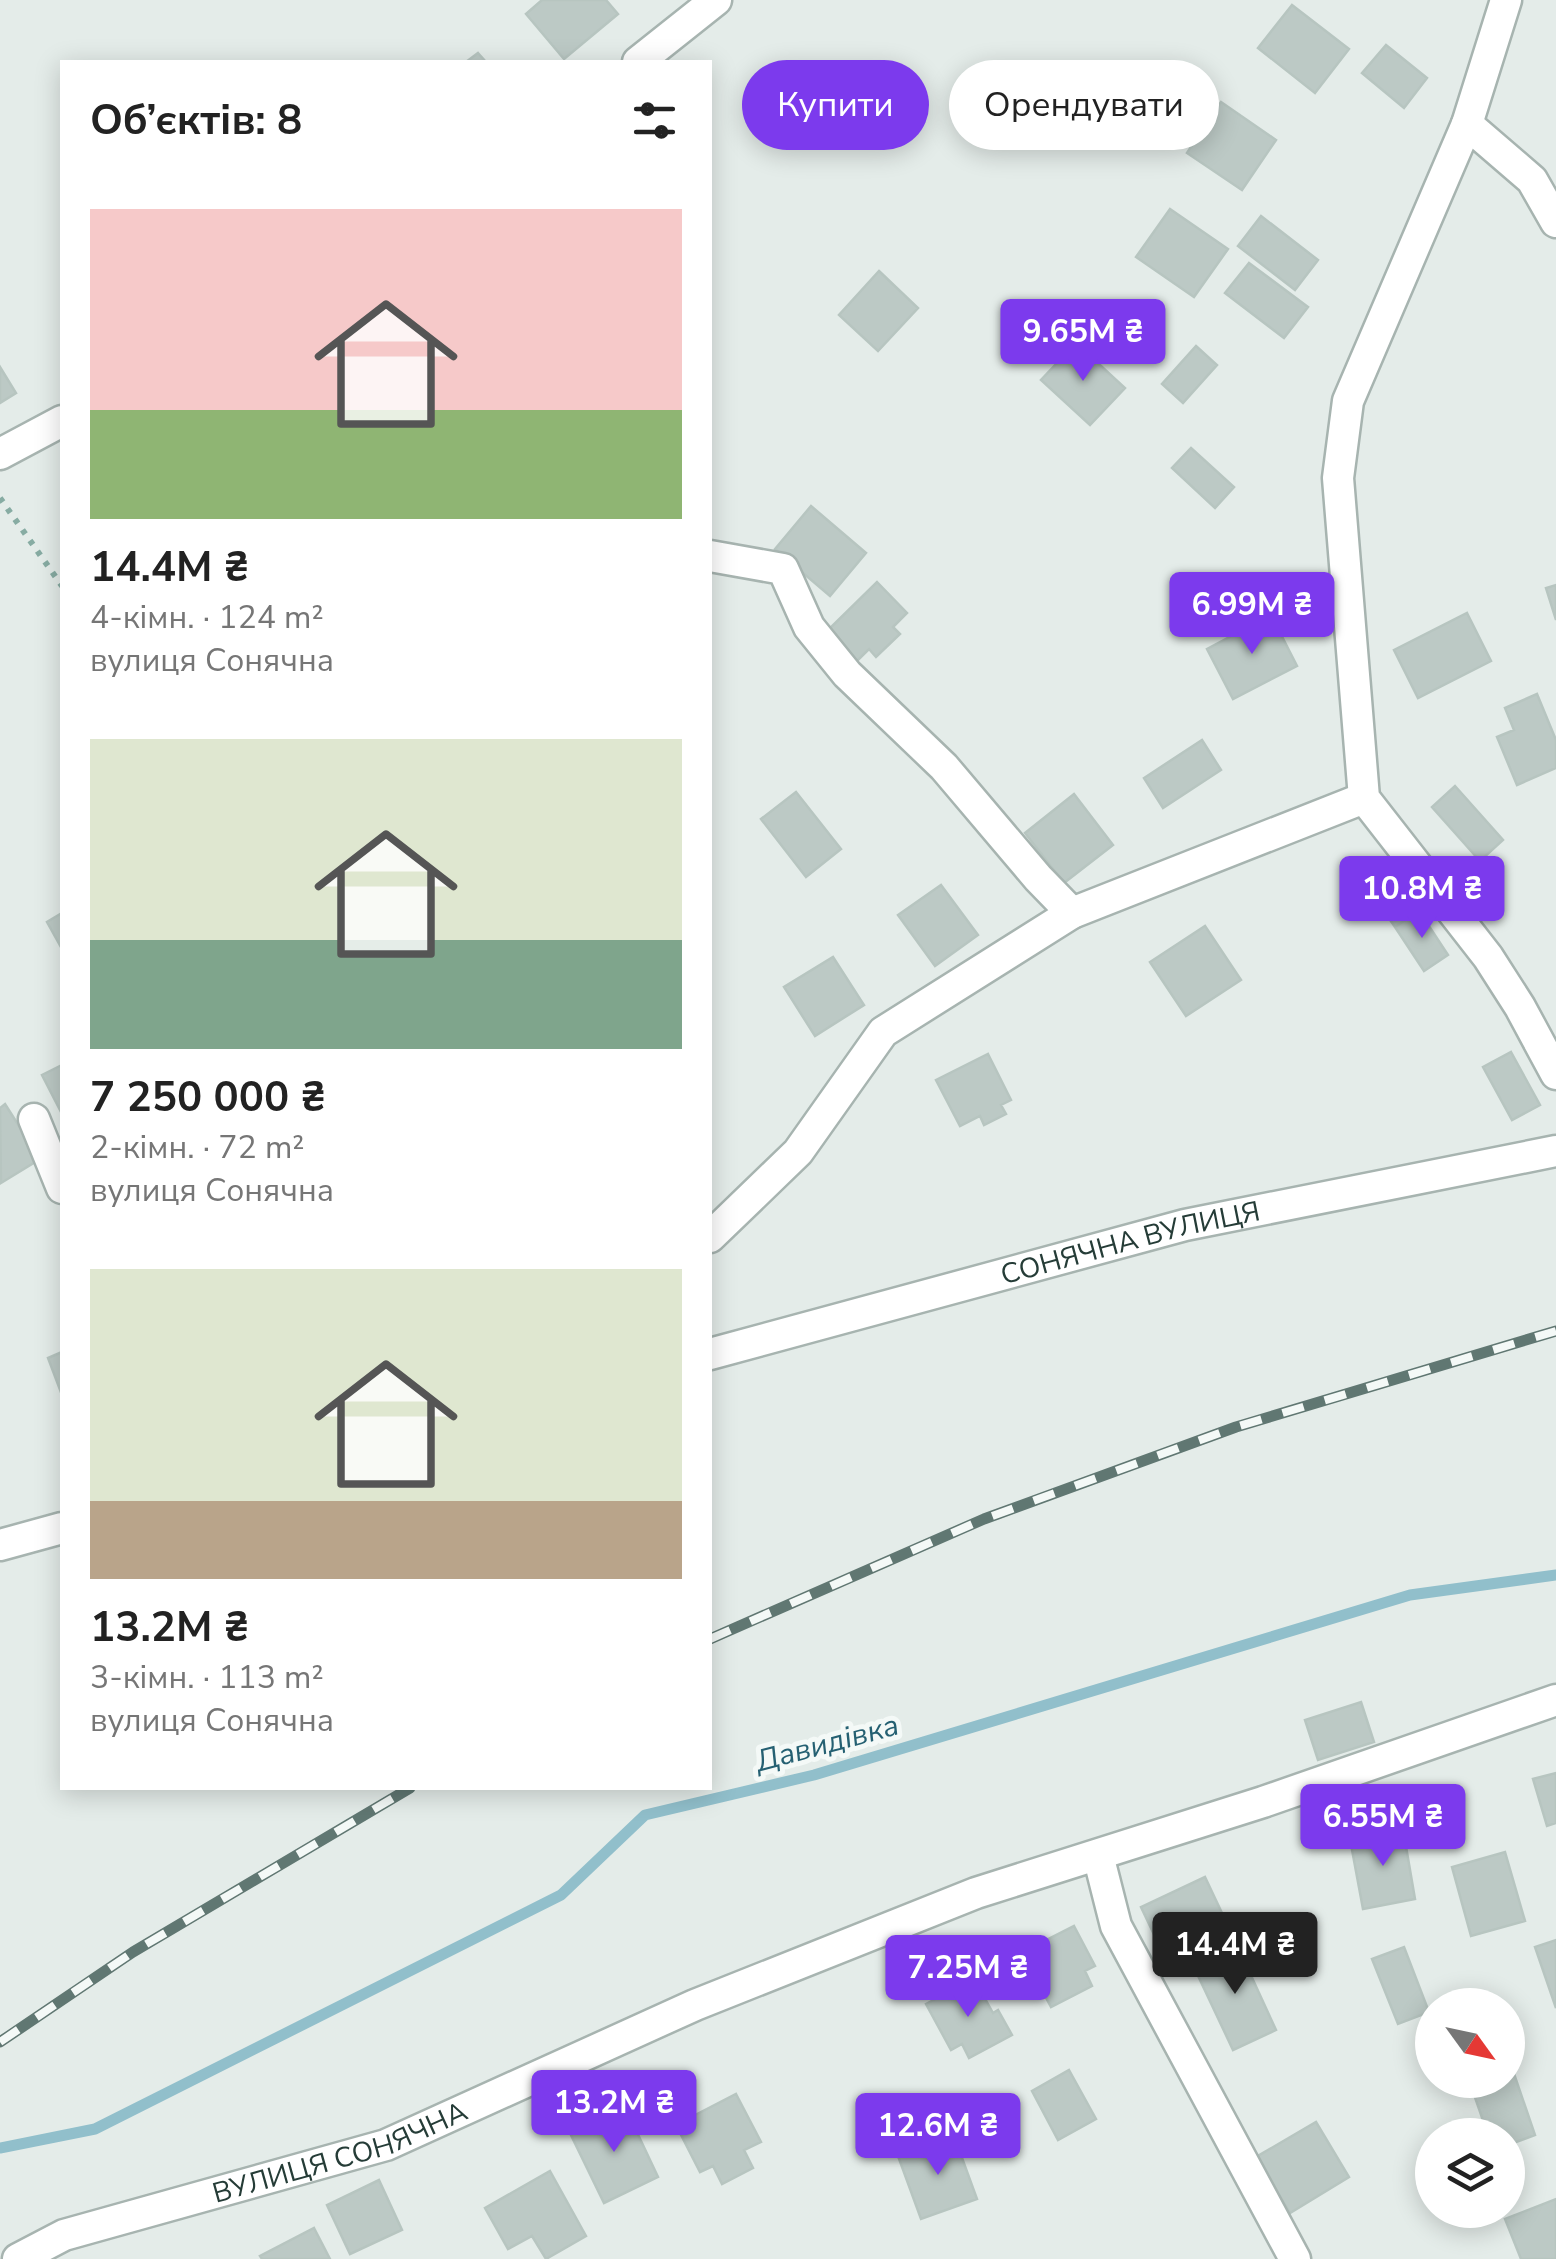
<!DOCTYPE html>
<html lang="uk">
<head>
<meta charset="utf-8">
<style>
  body { margin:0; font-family:"Nunito Sans",sans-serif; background:#f6f6f6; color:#222; height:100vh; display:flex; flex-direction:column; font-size:38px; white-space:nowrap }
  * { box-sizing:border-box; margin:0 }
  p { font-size:32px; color:#767676 }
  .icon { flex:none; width:55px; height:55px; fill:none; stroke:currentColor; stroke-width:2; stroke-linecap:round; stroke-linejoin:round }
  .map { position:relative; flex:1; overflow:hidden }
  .side { position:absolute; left:60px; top:60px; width:652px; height:1730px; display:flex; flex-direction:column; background:#fff; border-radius:0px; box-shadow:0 5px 25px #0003 }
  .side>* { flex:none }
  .banner { position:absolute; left:742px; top:60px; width:662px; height:90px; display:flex; gap:20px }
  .needle { width:65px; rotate:123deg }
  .tools { position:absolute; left:1415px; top:1988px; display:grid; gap:20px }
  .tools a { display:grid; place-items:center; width:110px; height:110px; border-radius:50%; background:#fff; box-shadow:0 5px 25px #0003; font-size:50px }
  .price { position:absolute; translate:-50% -85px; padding:0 22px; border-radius:10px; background:#7c3aed; color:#fff; font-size:32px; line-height:65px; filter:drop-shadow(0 2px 5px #0008) }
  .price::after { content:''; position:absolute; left:50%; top:60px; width:30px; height:22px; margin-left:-15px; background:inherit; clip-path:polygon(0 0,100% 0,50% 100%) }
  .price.active { background:#222; color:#fff }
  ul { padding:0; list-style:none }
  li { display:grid; align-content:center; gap:20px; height:530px; padding:0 30px }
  li span { display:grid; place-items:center; height:310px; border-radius:0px; color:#555 }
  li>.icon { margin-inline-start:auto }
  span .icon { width:180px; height:180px; fill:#fffc; stroke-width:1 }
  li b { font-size:42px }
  h2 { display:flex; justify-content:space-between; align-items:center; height:120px; padding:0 30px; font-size:42px }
  .tag { padding:0 35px; border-radius:45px; background:#fff; box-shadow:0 5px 25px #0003; font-size:35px; line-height:90px }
  .tag.active { background:#7c3aed; color:#fff }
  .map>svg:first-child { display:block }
</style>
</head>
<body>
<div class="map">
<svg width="1556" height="2259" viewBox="0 0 1556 2259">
  <rect width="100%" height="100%" fill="#e4ece9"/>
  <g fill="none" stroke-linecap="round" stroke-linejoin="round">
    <path stroke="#91bfcb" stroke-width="11" d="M0,2148L95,2129L561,1895L645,1815L814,1775L1410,1595L1556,1575"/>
  </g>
  <path fill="#bcc9c5" stroke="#b7c5c0" stroke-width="2.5" d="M542,0H606L618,14L564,59L526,14Z
    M1292,5L1349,49L1315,93L1258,48Z
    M1386,45L1427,78L1404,108L1362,73Z
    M478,53L486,62H466Z
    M1221,102L1276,140L1242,190L1187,153Z
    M1170,209L1228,249L1194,297L1136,257Z
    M1261,216L1318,260L1295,290L1238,246Z
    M1249,263L1308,307L1284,338L1225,293Z
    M879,271L918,308L878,351L839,315Z
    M1076,343L1125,388L1090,425L1041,380Z
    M1196,346L1217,365L1183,403L1162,384Z
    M0,367L16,393L0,403Z
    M1191,448L1234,487L1215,508L1172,468Z
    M811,506L866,553L830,596L775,549Z
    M877,582L907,613L893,627L900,634L876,657L869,649L855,663L826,632Z
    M1556,585V620L1546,588Z
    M1467,613L1491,661L1418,698L1394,650Z
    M1271,615L1297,666L1233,699L1207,649Z
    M1537,694L1556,740V768L1517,785L1497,737L1514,730L1505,708Z
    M1202,740L1221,770L1163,808L1144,778Z
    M1455,786L1503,840L1480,861L1432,807Z
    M796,792L841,849L806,877L761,819Z
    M1074,794L1113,845L1064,883L1025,833Z
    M1394,875L1419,911L1395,927L1370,891Z
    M941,885L978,935L935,966L898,915Z
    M1419,911L1448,955L1424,971L1395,927Z
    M62,913V949L47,922Z
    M1205,926L1241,980L1186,1016L1150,962Z
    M833,957L864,1005L815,1036L784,987Z
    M1511,1052L1540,1105L1512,1120L1483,1067Z
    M988,1054L1011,1100L1001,1105L1006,1114L984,1125L980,1116L960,1126L936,1080Z
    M62,1065V1114L42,1075Z
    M5,1104L40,1159L1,1183L0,1108Z
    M62,1352V1395L48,1358Z
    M1361,1702L1374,1742L1318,1760L1305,1720Z
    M1556,1773V1823L1547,1826L1533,1779Z
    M1403,1829L1415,1899L1363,1909L1350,1839Z
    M1505,1852L1525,1921L1471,1936L1452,1867Z
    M1205,1877L1237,1945L1193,1965L1188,1953L1167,1962L1141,1907Z
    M1074,1926L1095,1966L1085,1971L1092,1986L1051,2007L1044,1994L1038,1997L1017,1955Z
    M1556,1940V2008L1535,1947Z
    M1237,1945L1276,2030L1233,2050L1193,1965Z
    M1404,1947L1429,2012L1398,2024L1372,1959Z
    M974,1979L993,2013L998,2010L1012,2035L969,2058L962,2044L951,2050L926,2004Z
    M1511,2065L1535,2135L1508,2145V2135H1488L1469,2080H1508V2066Z
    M1069,2070L1096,2119L1058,2140L1032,2091Z
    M736,2094L761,2142L744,2150L753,2168L722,2184L713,2166L700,2172L676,2125Z
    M625,2107L658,2177L604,2203L570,2133Z
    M1316,2122L1349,2177L1290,2213L1256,2157Z
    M954,2136L977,2199L921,2219L898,2156Z
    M550,2171L586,2236L546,2259L532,2236L508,2249L485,2208Z
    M379,2180L402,2230L350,2254L327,2205Z
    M1556,2199V2259H1521L1505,2219Z
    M314,2228L330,2259H262L260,2256Z"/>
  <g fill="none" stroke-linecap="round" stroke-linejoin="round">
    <defs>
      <g id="minor">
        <path d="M1506,0L1467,124L1348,401L1338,478L1364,798L1488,957L1520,1007L1556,1074"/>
        <path d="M638,62L716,0"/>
        <path d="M1467,124L1532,180L1556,222"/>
        <path d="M0,454L62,421"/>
        <path d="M710,556L783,569L809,627L847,674L944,767L1038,878L1072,913"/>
        <path d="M34,1119L62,1188"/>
        <path d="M710,1237L798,1152L883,1032L1072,913L1364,798"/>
        <path id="s1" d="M710,1354L1185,1225L1556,1151"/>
        <path d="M0,1545L62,1528"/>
        <path d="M1098,1855L1116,1926L1295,2259"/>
        <path id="s2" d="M18,2259L64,2235L386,2145L695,2005L976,1893L1263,1802L1556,1700"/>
      </g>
    </defs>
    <use href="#minor" stroke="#a7b4b0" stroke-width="35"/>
    <path stroke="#87aca3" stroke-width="6" stroke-dasharray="5 8" stroke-linecap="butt" d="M0,498L62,586"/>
    <use href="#minor" stroke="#fff" stroke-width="30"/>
    <defs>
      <path id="rail" d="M710,1639L984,1519L1236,1427L1556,1331
        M0,2042L133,1952L410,1788"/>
    </defs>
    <use href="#rail" stroke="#607772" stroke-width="11"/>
    <use href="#rail" stroke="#f4f9f7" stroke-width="8" stroke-dasharray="22" stroke-linecap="butt"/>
  </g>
  <g text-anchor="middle" stroke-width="10" stroke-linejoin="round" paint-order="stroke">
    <g font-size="28" fill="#253c37" stroke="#f4f9f7">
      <text dy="10" stroke="none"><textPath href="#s1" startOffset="435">СОНЯЧНА ВУЛИЦЯ</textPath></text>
      <text dy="10" stroke="none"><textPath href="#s2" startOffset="340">ВУЛИЦЯ СОНЯЧНА</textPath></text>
    </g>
    <g font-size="30" font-style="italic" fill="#256072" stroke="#f4f9f7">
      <text transform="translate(827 1743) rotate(-15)" y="10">Давидівка</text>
    </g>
  </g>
</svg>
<div class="tools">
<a><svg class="needle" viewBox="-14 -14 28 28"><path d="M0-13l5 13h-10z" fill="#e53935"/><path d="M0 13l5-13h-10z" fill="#767676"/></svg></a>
<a><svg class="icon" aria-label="layers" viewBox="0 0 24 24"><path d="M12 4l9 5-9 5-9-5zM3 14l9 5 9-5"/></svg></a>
</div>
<b class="price" style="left:1083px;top:384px">9.65M ₴</b>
<b class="price" style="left:1252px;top:657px">6.99M ₴</b>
<b class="price" style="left:1422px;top:941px">10.8M ₴</b>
<b class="price" style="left:1383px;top:1869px">6.55M ₴</b>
<b class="price active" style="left:1235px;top:1997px">14.4M ₴</b>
<b class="price" style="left:968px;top:2020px">7.25M ₴</b>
<b class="price" style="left:614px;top:2155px">13.2M ₴</b>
<b class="price" style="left:938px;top:2178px">12.6M ₴</b>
<div class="banner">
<a class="tag active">Купити</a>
<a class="tag">Орендувати</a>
</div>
<section class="side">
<h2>Об’єктів: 8<svg class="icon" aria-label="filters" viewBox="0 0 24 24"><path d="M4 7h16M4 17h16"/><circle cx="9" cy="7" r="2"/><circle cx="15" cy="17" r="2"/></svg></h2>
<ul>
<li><span style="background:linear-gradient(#f6c9c9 65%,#8fb573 0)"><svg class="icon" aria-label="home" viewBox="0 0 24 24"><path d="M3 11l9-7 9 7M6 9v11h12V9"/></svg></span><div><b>14.4M ₴</b><p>4-кімн. · 124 m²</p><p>вулиця Сонячна</p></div></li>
<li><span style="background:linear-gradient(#dfe7d0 65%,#7fa58c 0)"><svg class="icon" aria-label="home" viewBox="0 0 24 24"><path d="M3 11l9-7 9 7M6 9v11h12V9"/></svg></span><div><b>7 250 000 ₴</b><p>2-кімн. · 72 m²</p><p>вулиця Сонячна</p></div></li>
<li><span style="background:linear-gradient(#dfe7d0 75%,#b9a48a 0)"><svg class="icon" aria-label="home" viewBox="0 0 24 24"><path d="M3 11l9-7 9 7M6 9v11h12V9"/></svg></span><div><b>13.2M ₴</b><p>3-кімн. · 113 m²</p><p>вулиця Сонячна</p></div></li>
</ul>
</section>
</div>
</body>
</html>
